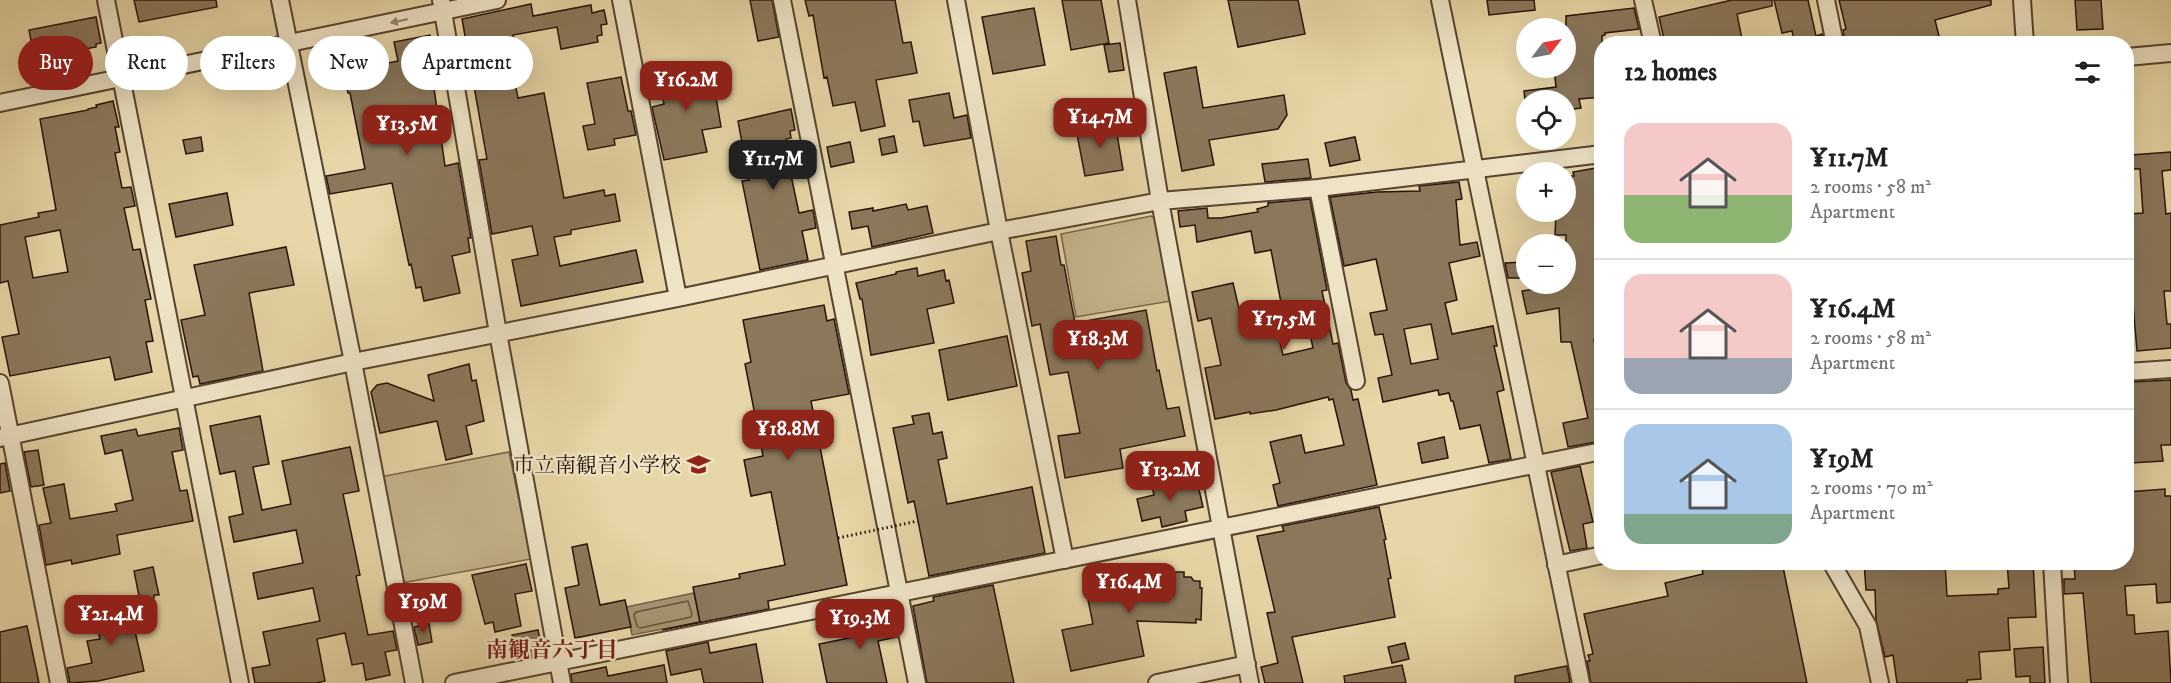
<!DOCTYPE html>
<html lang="en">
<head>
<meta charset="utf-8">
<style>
  body { margin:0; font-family:"IM FELL DW Pica","Noto Serif JP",serif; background:#f6f6f6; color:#202124; height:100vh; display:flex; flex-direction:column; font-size:22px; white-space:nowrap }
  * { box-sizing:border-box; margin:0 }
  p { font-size:20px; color:#757577 }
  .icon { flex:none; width:33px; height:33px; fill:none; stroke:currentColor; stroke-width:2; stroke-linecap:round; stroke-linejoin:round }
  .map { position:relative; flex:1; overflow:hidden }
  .details { position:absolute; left:1594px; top:36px; width:540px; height:534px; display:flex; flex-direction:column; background:#fff; border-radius:24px; box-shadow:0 6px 24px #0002 }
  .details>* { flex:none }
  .hud { position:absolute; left:18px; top:36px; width:570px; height:54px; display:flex; gap:12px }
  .needle { width:39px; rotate:58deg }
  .tools { position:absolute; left:1516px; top:18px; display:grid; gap:12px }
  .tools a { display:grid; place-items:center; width:60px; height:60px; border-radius:50%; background:#fff; box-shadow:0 6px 24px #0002; font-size:30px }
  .price { position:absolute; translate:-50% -51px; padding:0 14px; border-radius:12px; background:#8f2418; color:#fff; font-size:20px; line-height:39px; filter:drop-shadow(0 2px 3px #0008) }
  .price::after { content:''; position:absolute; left:50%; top:36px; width:18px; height:14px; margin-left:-9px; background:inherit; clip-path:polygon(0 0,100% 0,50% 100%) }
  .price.on { background:#222; color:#fff }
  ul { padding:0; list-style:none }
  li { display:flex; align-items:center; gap:18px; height:150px; padding:0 30px }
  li+li { border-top:2px solid #e0e0e0 }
  li span { display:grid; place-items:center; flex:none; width:168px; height:120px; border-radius:18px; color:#555 }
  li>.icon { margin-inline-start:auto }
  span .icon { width:72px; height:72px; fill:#fffc; stroke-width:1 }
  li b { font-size:26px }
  h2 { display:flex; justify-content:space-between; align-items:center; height:72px; padding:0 30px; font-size:26px }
  .tag { padding:0 21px; border-radius:27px; background:#fff; box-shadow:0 6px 24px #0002; font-size:21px; line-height:54px }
  .tag.on { background:#8f2418; color:#fff }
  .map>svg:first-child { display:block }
</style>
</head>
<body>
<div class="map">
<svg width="2171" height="683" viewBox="0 0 2171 683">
  <rect width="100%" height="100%" fill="#e7d6a7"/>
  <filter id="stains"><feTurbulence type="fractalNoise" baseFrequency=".00333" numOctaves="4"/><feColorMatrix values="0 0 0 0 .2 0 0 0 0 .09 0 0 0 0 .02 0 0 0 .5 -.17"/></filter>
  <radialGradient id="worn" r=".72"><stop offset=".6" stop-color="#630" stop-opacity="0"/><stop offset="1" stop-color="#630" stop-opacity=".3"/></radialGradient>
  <path fill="#c6b58c" stroke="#76644a" stroke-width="1.5" d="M1151,216L1156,219L1171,301L1076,317L1061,234Z
    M509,452L531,559L402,583L380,477Z"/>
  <path fill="#a69471" stroke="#736047" stroke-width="1.5" d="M694,593L700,622L632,635L626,607Z"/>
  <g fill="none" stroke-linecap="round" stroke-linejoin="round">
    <path stroke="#66543c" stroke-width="1.5" d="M688,601L692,614L691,617L640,628L637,626L634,615L636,612Z"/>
  </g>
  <path fill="#8b785b" stroke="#271308" stroke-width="1.5" fill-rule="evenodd" d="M134,0H216L217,7L139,22Z
    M750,0H772L779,37L758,41Z
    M805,0H895L903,43L911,42L917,73L876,80L885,126L861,131L855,102L833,106L827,77L824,78L813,15L809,16Z
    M1062,0H1101L1109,43L1071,50Z
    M1228,0H1298L1305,34L1238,47Z
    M1487,0H1534L1535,10L1489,15Z
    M1732,0H1772V6L1737,14L1743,44H1665L1659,17Z
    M1774,0H1808L1816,36L1822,34L1824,44H1795L1792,31L1782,33Z
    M1839,0H1991V5L1935,20L1941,44H1845L1843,30L1846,29Z
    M2075,0H2101L2103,29L2077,30Z
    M531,4L533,16L591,5L592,13L604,10L607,24L601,25L602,35L597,36L598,42L561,49L557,27L513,35L519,62L511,63L518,98L544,93L564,198L604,190L605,196L615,194L620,221L571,230V234L554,237L560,266L636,250L643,282L521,306L512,260L538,255L532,226L492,234L479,160L487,159L462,19Z
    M1034,8L1045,65L993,74L982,17Z
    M1634,8L1639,29L1605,33V35L1602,36V97L1579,99L1581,108L1566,110V100H1525L1524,91L1556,87L1554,68H1566V16Z
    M96,17L101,43L96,44V47L70,52L71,58L65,60L66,65L37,71L29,30Z
    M430,35L435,56L439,55L444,79L433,81L445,166L458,163L471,238H468L470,252L452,256L460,293L424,301L421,287L416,288L411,264L409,265L392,183L330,194L326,176L365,169L350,93H348L343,72L326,76L322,55L365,46L369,67L398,61L394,42Z
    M1120,43L1124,70L1109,72L1104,45Z
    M713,66L717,90L715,91L721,127L702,130L707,152L664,160L652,107L664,104L658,75Z
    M1196,67L1203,108L1284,95L1287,115L1278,129L1209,140L1214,165L1182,171L1164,73Z
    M621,77L628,111H631L636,135L614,139L615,145L588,150L583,126L595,124L587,83Z
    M949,93L954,118L967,115L971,138L924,146L919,121L913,122L909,100Z
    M113,101L119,127H115L120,152L115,153L122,188L131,187L135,206L124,208L133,250L140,249L151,299L145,300L153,341L146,342L152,372L115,380L110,357L10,376L2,337L19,334L8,281L0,283V225L39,217L38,213L56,210L40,119L88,110V109L97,107L96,105ZM60,230L68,272L33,278L25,237Z
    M791,109L795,130L790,131L791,138L786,139L790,161H788L799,213L813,210L816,228L802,231L808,260L760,270L742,181L749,180L738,121Z
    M1115,122L1123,170L1085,176L1076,129Z
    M894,136L897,152L882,155L879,139Z
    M201,137L203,151L186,154L183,140Z
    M1355,137L1360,160L1330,166L1325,143Z
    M850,142L854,162L831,167L827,147Z
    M2171,152V170L2162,171L2166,214L2171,213V291H2164L2167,324H2171V348L2137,351L2132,292L2129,293L2127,289V251L2131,250L2129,214L2143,213L2140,169H2133L2131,155Z
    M1308,159L1311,178L1265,182L1262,164Z
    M1602,167V340H1594L1602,381V441L1568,447L1563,423L1588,418L1571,342H1561L1559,308L1527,314L1522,291L1566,284V235H1555L1556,212H1566V176H1574L1573,172Z
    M1459,182L1462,199L1456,200L1460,245L1477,242L1480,256L1449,263L1457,300L1445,303L1452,334L1493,326L1497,346H1494L1504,390L1497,392L1511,459L1489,463L1480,425L1460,429L1453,401H1451L1449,393L1439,395L1438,390L1383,402L1378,378L1392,375L1383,334L1375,335L1370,313L1387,310L1376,259L1344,266L1330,197L1377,192L1420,191L1419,186ZM1431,324L1438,359L1411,364L1404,329Z
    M227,193L233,225L176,237L169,204Z
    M1310,199L1327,290L1322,291L1333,344L1338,343L1346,383L1351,390L1353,400L1358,399L1377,485L1278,506L1273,485L1280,483L1270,442L1301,435L1305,453L1344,445L1333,399L1329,400L1328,397L1276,410L1250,414V412L1215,419L1205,368L1221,365L1211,318L1198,321L1192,292L1233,283L1241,317L1282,308L1271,250L1255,253L1251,231L1197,242L1195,225L1180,227L1178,211L1207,208L1208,218H1221L1258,212L1257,209L1268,206V203ZM1307,321L1313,348L1283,355L1277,328Z
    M906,204L908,210L927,206L933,233L872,247L868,226L852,229L849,212L873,208V211Z
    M1056,236L1061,265H1064L1075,323L1146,310L1157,371L1159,370L1167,409L1179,407L1185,436L1120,449L1123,468L1065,478L1058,436L1080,433L1068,372L1050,375L1040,324L1032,326L1022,273L1031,271L1026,241Z
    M286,247L294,285L249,293L263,371L200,384L198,376L193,377L181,320L205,315L194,265Z
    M1527,262V278H1508L1505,263Z
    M917,268L918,276L944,270L946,281L949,280L954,303L927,309L934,343L871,355L862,299H860L856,283L896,274V272Z
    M824,305L827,321L834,319L849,394L811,401L847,585L768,601L769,609L662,630L700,622L693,587L740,578L739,574L785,565L771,492L751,496L744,460L763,456L745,364L751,362L743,320Z
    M1007,336L1017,386L948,400L939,350Z
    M469,364L472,381L476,380L484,421L466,426L472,454L446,460L437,421L380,433L371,392L377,385L387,383L434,401L428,375Z
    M2171,380V445H2161L2163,461L2131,463L2130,447H2133V426L2130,382Z
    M929,413L933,434L942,432L947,458L938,460L947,504L1032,487L1045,553L929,576L914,501L908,503L893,428L914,424L912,416Z
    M260,416L269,464L253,467L262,510L291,504L282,461L350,447L359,491L343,494L360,575L356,576L368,635L393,631L397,650L385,652L390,675L366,680L363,663L352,665L345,633L317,639L325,681L316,683H255L252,668L270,665L263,632L320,621L313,588L258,599L253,573L303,563L296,530L234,542L229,517L243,514L235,471L220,474L210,426Z
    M179,428L183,450L172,452L180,491L187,490L193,521L117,535L120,554L72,564L71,560L46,565L39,525L51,523L43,488L64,484L70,519L117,511L115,504L133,500L122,450L105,454L101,436L136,429L138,436Z
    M1444,437L1448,458L1422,463L1418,443Z
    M38,450L44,485L31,487L24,452Z
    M5,463L10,491L0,493V464Z
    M1580,466L1593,522L1583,524L1587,548L1570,551L1551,472Z
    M1177,476L1180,489L1198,485L1203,507L1185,511L1187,521L1162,527L1160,517L1142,521L1137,499L1154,495L1151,481Z
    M2165,489V496H2171V602L2157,603L2156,584L2125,586L2127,615H2134L2135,634L2168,631L2171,683H2091L2083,593L2064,594V579H2075L2074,562H2127V492Z
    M1379,507L1386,539L1384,540L1391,578L1388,579L1395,617L1292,637L1303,683H1265L1261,667L1278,663L1267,613L1275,612L1257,536L1284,531L1282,526Z
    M587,544L600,605L625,600L631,627L575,638L565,588L579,585L572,547Z
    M1701,562H1782L1807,683H1591L1587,661H1590L1588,655L1593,654L1584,614L1668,596L1665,583L1703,574Z
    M1864,562H1945L1947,596L1998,594V589L2009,588L2007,562H2033L2036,617L2008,618L2010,650L1979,652L1981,679L1967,680V683H1897L1893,655L1885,657L1876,620L1875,590H1866Z
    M526,564L532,591L515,594L521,626L495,632L493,622L485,624L472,575Z
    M1126,566L1128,575H1169V572H1184V577H1191L1194,581H1200V588H1202L1201,620L1196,619V623L1137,621L1144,656L1071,671L1062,630L1093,624L1083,575Z
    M153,567L159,595H154V598L140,601L134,571Z
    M993,585L1014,683H927L913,606L934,601L933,597Z
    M128,600L144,671L98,681L70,683L67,668L92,663L87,641L100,639L93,607Z
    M890,607L897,637L878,641L887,683H827L819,644L854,637L849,616Z
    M429,624L432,642L418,645L414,627Z
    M27,626L39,683H0V632Z
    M538,630L543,654L529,657L528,654L516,657L512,635Z
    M708,642L710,653L756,644L763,683H704L701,669L671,675L666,651Z
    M1405,643L1409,659L1392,663L1388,647Z
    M2043,647L2045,683H2030V676L2016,677L2014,649Z
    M664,665L667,683H572L571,674L606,667L608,676Z
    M1402,665L1406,683H1345L1344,676Z
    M1567,666L1570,683H1515V676Z"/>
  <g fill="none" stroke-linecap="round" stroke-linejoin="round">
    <defs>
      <path id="minor" d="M106,0L240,683
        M280,0L353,362L414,683
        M441,0L498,333L562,683
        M621,0L678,298
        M782,0L917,683
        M956,0L999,231L1065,560
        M1127,0L1160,201L1250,683
        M1440,0L1581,683
        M1643,0L1653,44
        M1826,0L1835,44
        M2022,0L2025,44
        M2127,57L2171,53
        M0,103L497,0
        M1318,188L1356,381
        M2127,372L2171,369
        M0,383L59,683
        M0,438L353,362L678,298L999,231L1160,201L1318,188L1602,154
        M1831,562L1868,626L1880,683
        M2052,562L2059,683
        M1556,565L1602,555
        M454,683L1602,451
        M1157,683L1247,664"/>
    </defs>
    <use href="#minor" stroke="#574430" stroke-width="20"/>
    <use href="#minor" stroke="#efe4c6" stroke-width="16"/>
    <path stroke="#271308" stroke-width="3" stroke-dasharray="1.5 3" stroke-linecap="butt" d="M838,538L918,521"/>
  </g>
  <defs><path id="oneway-solid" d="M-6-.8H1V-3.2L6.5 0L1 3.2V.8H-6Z" transform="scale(1.5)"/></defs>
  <use fill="#958670" href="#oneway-solid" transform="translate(399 21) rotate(168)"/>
  <defs>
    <symbol id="school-bare" viewBox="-9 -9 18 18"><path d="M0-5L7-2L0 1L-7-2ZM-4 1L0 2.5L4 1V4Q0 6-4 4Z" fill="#8f2418" stroke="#efe4c6" stroke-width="2.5" paint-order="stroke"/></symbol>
  </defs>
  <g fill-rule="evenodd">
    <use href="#school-bare" x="682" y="448" width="33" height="33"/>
  </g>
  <g text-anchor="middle" stroke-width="4.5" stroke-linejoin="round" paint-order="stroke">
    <g font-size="21" fill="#271308" stroke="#efe4c6" text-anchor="end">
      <text x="681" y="472">市立南観音小学校</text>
    </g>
    <g font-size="22" font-weight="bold" fill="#7a1f14" stroke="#efe4c6">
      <text x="552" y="657">南観音六丁目</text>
    </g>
  </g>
  <rect width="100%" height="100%" filter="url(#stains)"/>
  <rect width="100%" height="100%" fill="url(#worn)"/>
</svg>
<div class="tools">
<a><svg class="needle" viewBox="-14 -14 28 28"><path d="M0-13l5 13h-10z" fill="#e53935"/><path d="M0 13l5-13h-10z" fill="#757577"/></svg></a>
<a><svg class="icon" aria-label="locate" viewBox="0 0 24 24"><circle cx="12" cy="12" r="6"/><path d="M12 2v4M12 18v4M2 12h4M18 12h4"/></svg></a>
<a>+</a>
<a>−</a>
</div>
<b class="price" style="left:686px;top:112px">¥16.2M</b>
<b class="price" style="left:1100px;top:149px">¥14.7M</b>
<b class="price" style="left:407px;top:156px">¥13.5M</b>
<b class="price on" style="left:773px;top:191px">¥11.7M</b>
<b class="price" style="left:1284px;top:351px">¥17.5M</b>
<b class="price" style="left:1098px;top:371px">¥18.3M</b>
<b class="price" style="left:788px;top:461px">¥18.8M</b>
<b class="price" style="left:1170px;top:502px">¥13.2M</b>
<b class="price" style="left:1129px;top:614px">¥16.4M</b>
<b class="price" style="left:423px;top:634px">¥19M</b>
<b class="price" style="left:111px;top:646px">¥21.4M</b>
<b class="price" style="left:860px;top:650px">¥19.3M</b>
<div class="hud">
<a class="tag on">Buy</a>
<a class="tag">Rent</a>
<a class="tag">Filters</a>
<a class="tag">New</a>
<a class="tag">Apartment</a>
</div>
<section class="details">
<h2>12 homes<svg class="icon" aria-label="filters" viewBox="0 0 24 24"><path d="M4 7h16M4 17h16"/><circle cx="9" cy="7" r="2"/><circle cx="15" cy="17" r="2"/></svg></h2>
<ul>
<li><span style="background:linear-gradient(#f6c9c9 60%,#8fb573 0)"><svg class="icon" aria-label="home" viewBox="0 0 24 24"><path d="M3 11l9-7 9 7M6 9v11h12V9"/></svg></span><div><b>¥11.7M</b><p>2 rooms · 58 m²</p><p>Apartment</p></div></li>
<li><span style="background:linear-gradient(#f6c9c9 70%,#9aa5b1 0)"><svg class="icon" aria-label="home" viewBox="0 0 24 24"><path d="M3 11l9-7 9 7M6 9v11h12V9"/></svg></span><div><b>¥16.4M</b><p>2 rooms · 58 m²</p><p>Apartment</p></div></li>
<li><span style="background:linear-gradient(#a9c7e8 75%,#7fa58c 0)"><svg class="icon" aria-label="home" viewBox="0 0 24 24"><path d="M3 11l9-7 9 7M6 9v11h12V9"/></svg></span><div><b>¥19M</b><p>2 rooms · 70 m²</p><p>Apartment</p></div></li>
</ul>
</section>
</div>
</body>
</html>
